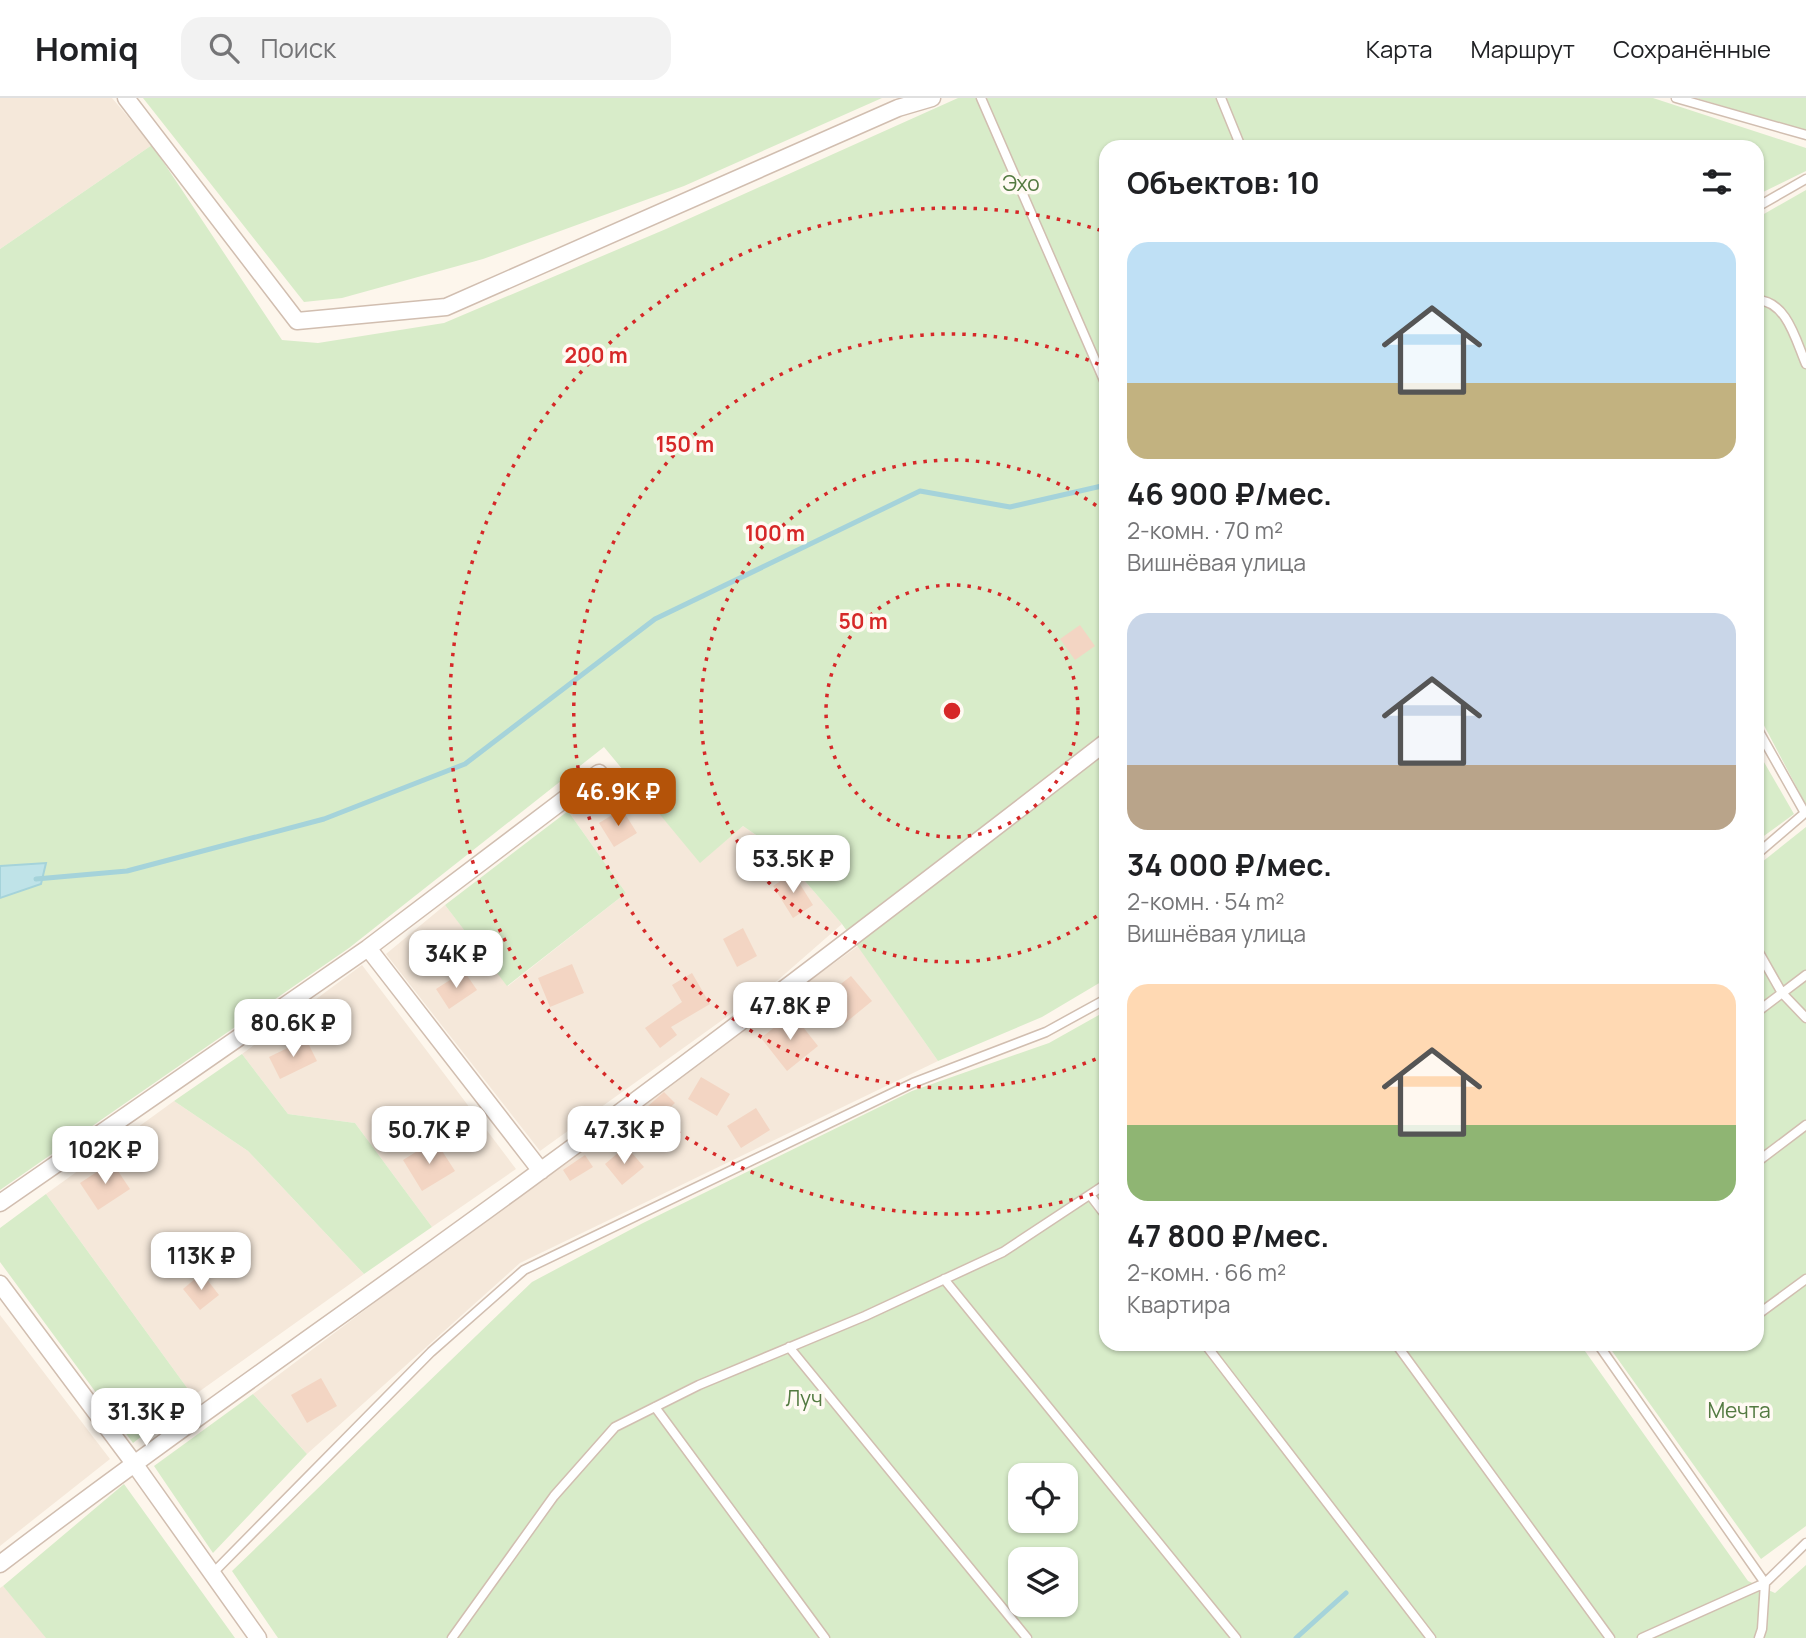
<!DOCTYPE html>
<html lang="ru">
<head>
<meta charset="utf-8">
<style>
  body { margin:0; font-family:Manrope,sans-serif; background:#f2f2f2; color:#202124; height:100vh; display:flex; flex-direction:column; font-size:26px; white-space:nowrap }
  * { box-sizing:border-box; margin:0 }
  p { font-size:23px; color:#757577 }
  .icon { flex:none; width:38px; height:38px; fill:none; stroke:currentColor; stroke-width:2; stroke-linecap:round; stroke-linejoin:round }
  .map { position:relative; flex:1; overflow:hidden }
  .drawer { position:absolute; left:1099px; top:42px; width:665px; height:1211px; display:flex; flex-direction:column; background:#fff; border-radius:21px; box-shadow:0 2px 5px #0004 }
  .drawer>* { flex:none }
  .controls { position:absolute; left:1008px; top:1365px; display:grid; gap:14px }
  .controls a { display:grid; place-items:center; width:70px; height:70px; border-radius:14px; background:#fff; box-shadow:0 2px 5px #0004; font-size:35px }
  .price { position:absolute; translate:-50% -60px; padding:0 16px; border-radius:14px; background:#fff; color:#222; font-size:23px; line-height:46px; filter:drop-shadow(0 2px 4px #0008) }
  .price::after { content:''; position:absolute; left:50%; top:42px; width:21px; height:16px; margin-left:-10px; background:inherit; clip-path:polygon(0 0,100% 0,50% 100%) }
  .price.selected { background:#b45309; color:#fff }
  ul { padding:0; list-style:none }
  li { display:grid; align-content:center; gap:14px; height:371px; padding:0 28px }
  li span { display:grid; place-items:center; height:217px; border-radius:21px; color:#555 }
  li>.icon { margin-inline-start:auto }
  span .icon { width:126px; height:126px; fill:#fffc; stroke-width:1 }
  li b { font-size:30px }
  h2 { display:flex; justify-content:space-between; align-items:center; height:84px; padding:0 28px; font-size:30px }
  header { display:flex; align-items:center; gap:42px; box-sizing:border-box; height:98px; padding:0 35px; background:#fff; border-bottom:2px solid #e0e0e0 }
  header strong { font-size:33px }
  nav { display:flex; gap:38px; margin-inline-start:auto; font-size:24px }
  .search { width:490px; height:63px; background:#f2f2f2; display:flex; align-items:center; gap:18px; box-sizing:border-box; padding:0 24px; border-radius:21px; color:#757577; font-size:26px }
  .map>svg:first-child { display:block }
</style>
</head>
<body>
<header>
<strong>Homiq</strong>
<div class="search"><svg class="icon" aria-label="search" viewBox="0 0 24 24"><circle cx="10" cy="10" r="6"/><path d="M15 15l6 6"/></svg>Поиск</div>
<nav><a>Карта</a><a>Маршрут</a><a>Сохранённые</a></nav>
</header>
<div class="map">
<svg width="1806" height="1540" viewBox="0 0 1806 1540">
  <rect width="100%" height="100%" fill="#fdf6ec"/>
  <path fill="#f5e8da" d="M0,0H112L152,47L0,151Z
    M622,670L700,764L743,728L779,753L842,826L778,882L540,1053L386,856L445,807L508,888L626,795L568,713Z
    M858,848L938,963L520,1165L307,1356L253,1296L669,984Z
    M362,867L516,1071L432,1129L355,1025L288,1016L242,956Z
    M174,1003L248,1053L364,1176L193,1298L46,1096Z
    M0,1217L110,1361L0,1448Z
    M3,1488L48,1540H0V1490Z"/>
  <path fill="#d8ecc9" fill-rule="evenodd" d="M143,0H882L684,88L483,161L342,200L304,204Z
    M958,0H1653L1806,50V73L1757,97V49H1106V881L1042,919L938,963L842,826L779,753L743,728L700,765L604,649L349,850L0,1092V151L152,47L282,242L318,245L444,225L666,131Z
    M1696,0H1806V33Z
    M1806,92V707L1757,614V120Z
    M1757,652L1794,716L1757,743Z
    M568,713L626,795L507,888L445,807Z
    M1806,729V1428L1761,1461L1607,1246H1757V768Z
    M1106,913V1246H1580L1748,1483L1775,1495L1806,1467V1540H278L232,1473L532,1184L643,1125L912,993L1049,945ZM1020,1377H1066V1423H1020ZM1020,1461H1066V1507H1020Z
    M242,956L288,1016L355,1025L432,1129L364,1176L248,1053L174,1003Z
    M46,1096L193,1298L133,1345L0,1164V1130Z
    M253,1296L307,1356L213,1455L154,1368Z
    M124,1386L235,1540H46L3,1488Z"/>
  <path fill="#bfe3e8" stroke="#a5d3da" stroke-width="2" d="M46,765L41,786L0,800V768Z"/>
  <g fill="none" stroke-linecap="round" stroke-linejoin="round">
    <path stroke="#a5d3da" stroke-width="5" d="M36,781L127,773L324,721L465,666L655,521L920,393L1010,409L1106,387
      M1296,1540L1346,1495"/>
  </g>
  <path fill="#f3d5c3" d="M1080,527L1095,548L1075,562L1060,541Z
    M622,711L637,735L614,749L599,725Z
    M793,775L813,807L793,820L773,788Z
    M743,830L757,858L737,869L723,841Z
    M572,866L584,895L550,909L538,880Z
    M464,873L477,892L449,911L436,891Z
    M692,875L710,906L671,929L677,937L660,950L645,930L682,904L672,887Z
    M851,878L872,903L844,926L823,900Z
    M792,915L818,948L787,973L761,940Z
    M306,941L317,963L280,981L269,959Z
    M701,979L730,996L717,1018L688,1001Z
    M664,994L675,1005L650,1028L639,1016Z
    M756,1010L770,1032L741,1050L727,1028Z
    M435,1042L455,1073L422,1093L403,1062Z
    M626,1048L644,1069L622,1087L605,1066Z
    M585,1057L593,1069L570,1083L563,1072Z
    M112,1064L130,1091L98,1112L80,1085Z
    M202,1175L219,1197L200,1212L183,1191Z
    M321,1280L337,1308L307,1325L291,1297Z"/>
  <g fill="none" stroke-linecap="round" stroke-linejoin="round">
    <defs>
      <path id="lane" d="M981,0L1106,287
        M1221,0L1241,49
        M1676,0L1806,37
        M1757,109L1806,81
        M1757,202C1787,203 1796,243 1806,266
        M1757,630L1805,715
        M1757,756L1806,714
        M1757,851L1782,895L1806,920
        M1757,914L1806,877
        M1757,1064L1806,1027
        M1090,1097L1106,1118
        M944,1181L1236,1540
        M1757,1217L1806,1181
        M1205,1246L1431,1540
        M1396,1246L1610,1540
        M1598,1246L1765,1485L1642,1540
        M789,1249L1027,1540
        M655,1309L825,1540
        M212,1476L431,1254L524,1172L913,985L1046,934L1106,901
        M452,1540L554,1398L615,1329L699,1287L865,1218L1003,1154L1106,1086
        M1759,1540L1762,1531L1765,1485L1806,1445"/>
      <path id="street" d="M126,0L297,223L446,209L898,10L932,0
        M368,850L541,1073
        M0,1105L368,850L599,675
        M0,1186L133,1364L258,1540
        M0,1466C178,1330 363,1204 543,1071C733,932 920,788 1106,644"/>
    </defs>
    <use href="#lane" stroke="#d1beb0" stroke-width="11"/>
    <use href="#street" stroke="#d1beb0" stroke-width="19"/>
    <use href="#lane" stroke="#fff" stroke-width="8"/>
    <use href="#street" stroke="#fff" stroke-width="16"/>
  </g>
  <g fill="none" stroke="#d62828" stroke-width="3.5" stroke-dasharray="3.5 7">
    <circle cx="952" cy="613" r="126"/>
    <path d="M1105 812A251 251 0 1 1 1105 414"/>
    <path d="M1105 957A377 377 0 1 1 1105 269"/>
    <path d="M1103 1093A503 503 0 1 1 1103 133"/>
  </g>
  <g text-anchor="middle" stroke-width="7" stroke-linejoin="round" paint-order="stroke">
    <g font-size="21" fill="#537a41" stroke="#fffaf3">
      <text x="1021" y="93">Эхо</text>
      <text x="804" y="1308">Луч</text>
      <text x="1739" y="1320">Мечта</text>
    </g>
  </g>
  <circle cx="952" cy="613" r="10" fill="#d62828" stroke="#fffaf3" stroke-width="3.5"/>
  <g font-size="21" text-anchor="middle" font-weight="bold" fill="#d62828" stroke="#fffaf3" stroke-width="7" stroke-linejoin="round" paint-order="stroke">
    <text x="596" y="265">200 m</text>
    <text x="685" y="354">150 m</text>
    <text x="775" y="443">100 m</text>
    <text x="863" y="531">50 m</text>
  </g>
</svg>
<div class="controls">
<a><svg class="icon" aria-label="locate" viewBox="0 0 24 24"><circle cx="12" cy="12" r="6"/><path d="M12 2v4M12 18v4M2 12h4M18 12h4"/></svg></a>
<a><svg class="icon" aria-label="layers" viewBox="0 0 24 24"><path d="M12 4l9 5-9 5-9-5zM3 14l9 5 9-5"/></svg></a>
</div>
<b class="price selected" style="left:618px;top:730px">46.9K ₽</b>
<b class="price" style="left:793px;top:797px">53.5K ₽</b>
<b class="price" style="left:456px;top:892px">34K ₽</b>
<b class="price" style="left:790px;top:944px">47.8K ₽</b>
<b class="price" style="left:293px;top:961px">80.6K ₽</b>
<b class="price" style="left:429px;top:1068px">50.7K ₽</b>
<b class="price" style="left:624px;top:1068px">47.3K ₽</b>
<b class="price" style="left:105px;top:1088px">102K ₽</b>
<b class="price" style="left:201px;top:1194px">113K ₽</b>
<b class="price" style="left:146px;top:1350px">31.3K ₽</b>
<section class="drawer">
<h2>Объектов: 10<svg class="icon" aria-label="filters" viewBox="0 0 24 24"><path d="M4 7h16M4 17h16"/><circle cx="9" cy="7" r="2"/><circle cx="15" cy="17" r="2"/></svg></h2>
<ul>
<li><span style="background:linear-gradient(#bfe0f5 65%,#c2b280 0)"><svg class="icon" aria-label="home" viewBox="0 0 24 24"><path d="M3 11l9-7 9 7M6 9v11h12V9"/></svg></span><div><b>46 900 ₽/мес.</b><p>2-комн. · 70 m²</p><p>Вишнёвая улица</p></div></li>
<li><span style="background:linear-gradient(#c9d6e8 70%,#b9a48a 0)"><svg class="icon" aria-label="home" viewBox="0 0 24 24"><path d="M3 11l9-7 9 7M6 9v11h12V9"/></svg></span><div><b>34 000 ₽/мес.</b><p>2-комн. · 54 m²</p><p>Вишнёвая улица</p></div></li>
<li><span style="background:linear-gradient(#ffd9b3 65%,#8fb573 0)"><svg class="icon" aria-label="home" viewBox="0 0 24 24"><path d="M3 11l9-7 9 7M6 9v11h12V9"/></svg></span><div><b>47 800 ₽/мес.</b><p>2-комн. · 66 m²</p><p>Квартира</p></div></li>
</ul>
</section>
</div>
</body>
</html>
